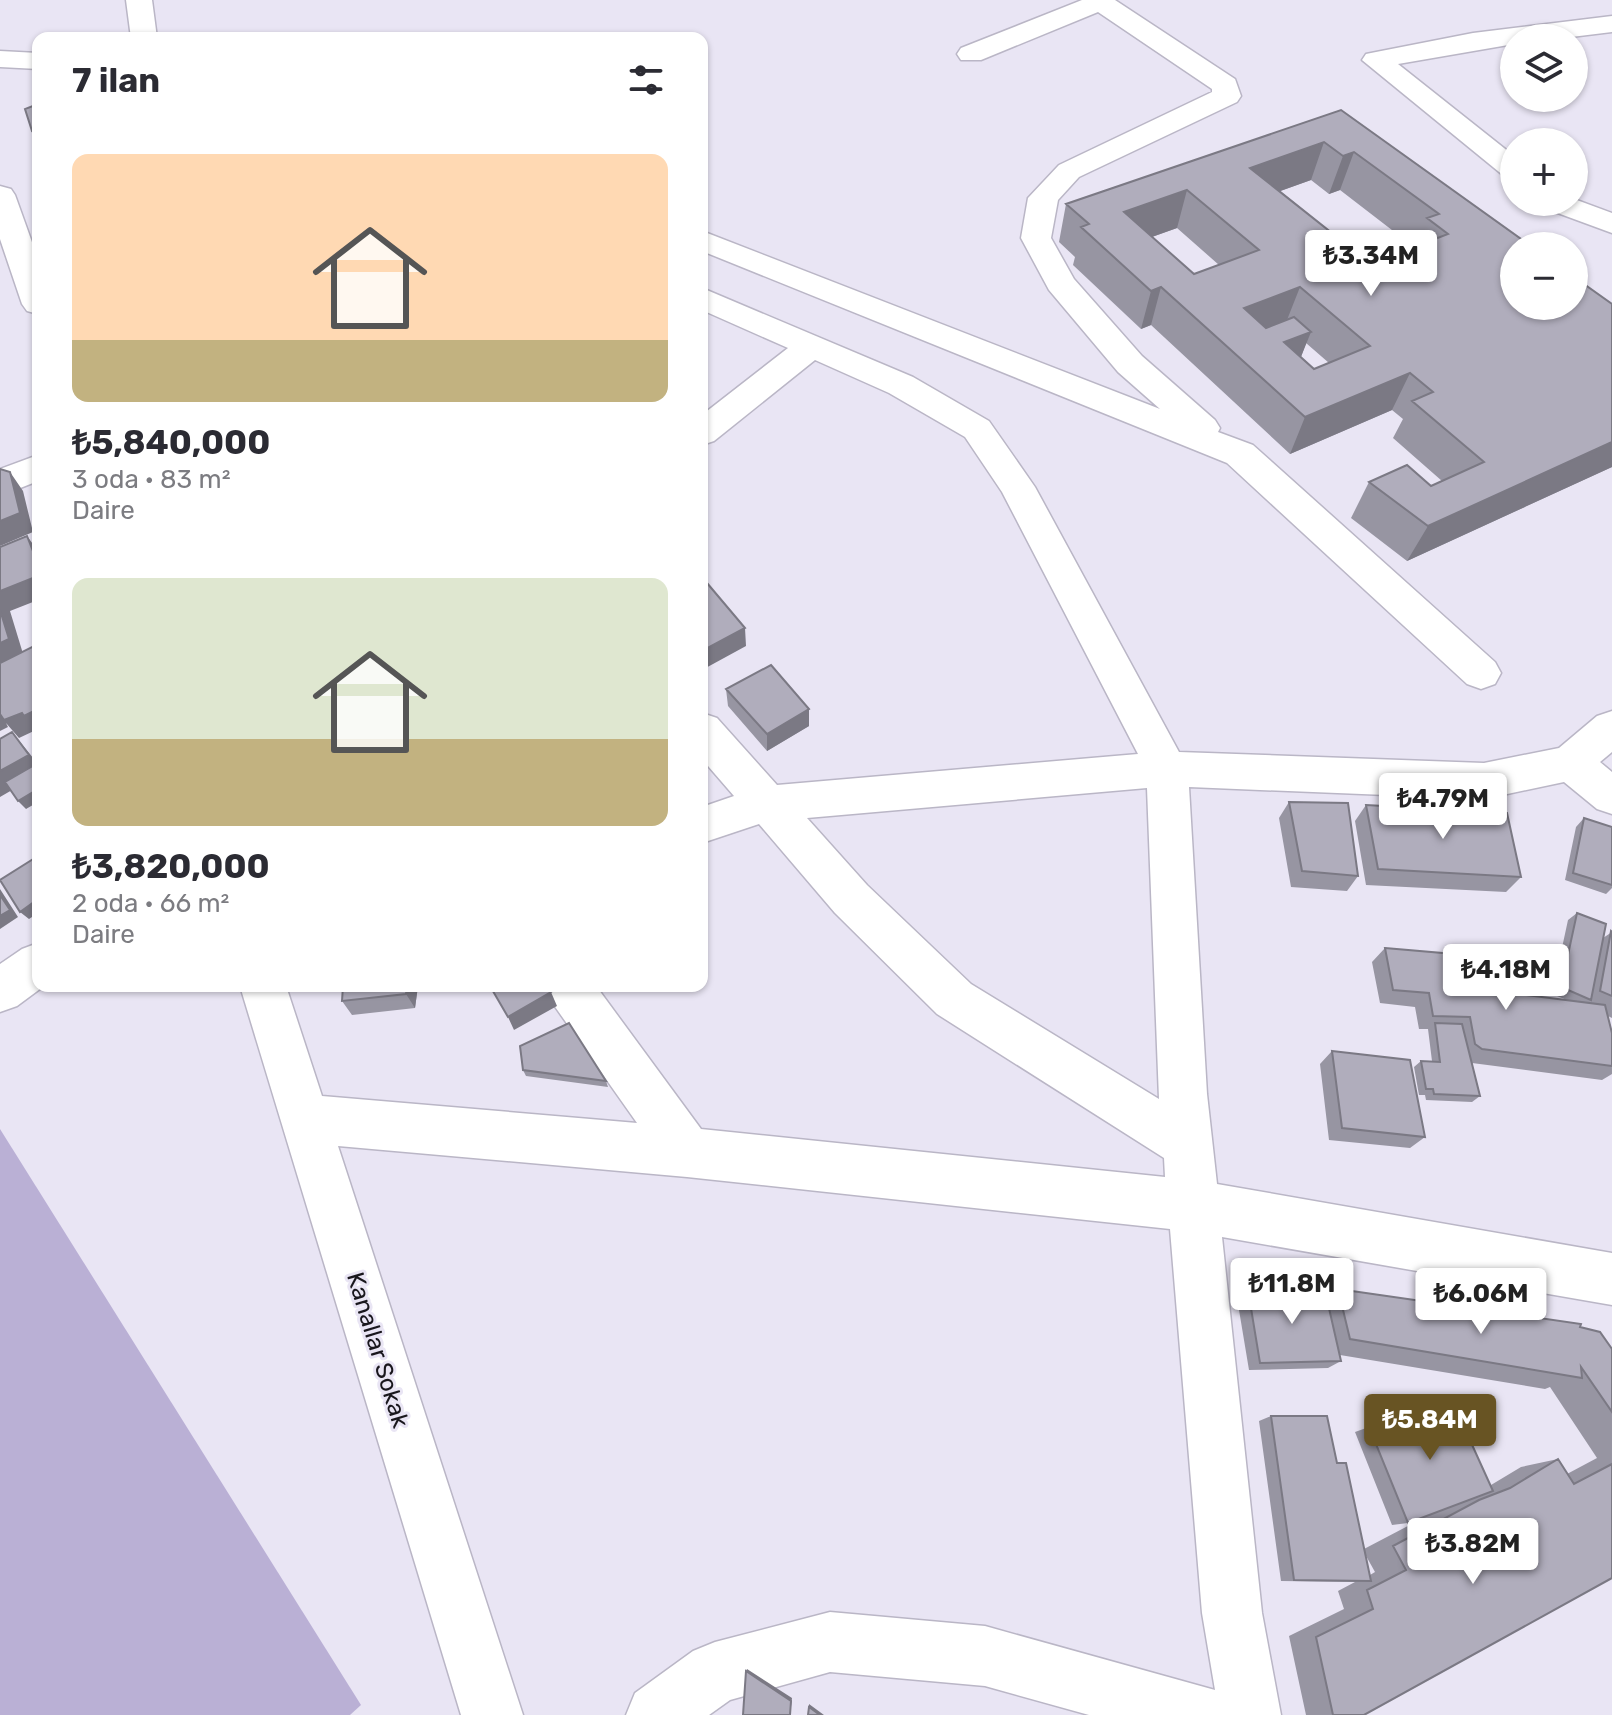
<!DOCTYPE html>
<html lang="tr">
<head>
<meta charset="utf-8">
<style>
  body { margin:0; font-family:Rubik,sans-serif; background:#f7f7f7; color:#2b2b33; height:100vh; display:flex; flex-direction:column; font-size:30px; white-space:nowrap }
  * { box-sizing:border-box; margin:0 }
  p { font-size:26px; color:#7c7c81 }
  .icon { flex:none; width:44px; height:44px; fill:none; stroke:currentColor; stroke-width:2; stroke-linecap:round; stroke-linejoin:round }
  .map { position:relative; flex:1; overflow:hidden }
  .drawer { position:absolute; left:32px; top:32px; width:676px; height:960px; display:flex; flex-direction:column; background:#fff; border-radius:16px; box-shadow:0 2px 6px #0004 }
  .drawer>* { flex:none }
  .buttons { position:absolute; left:1500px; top:24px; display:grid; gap:16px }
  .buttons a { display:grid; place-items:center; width:88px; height:88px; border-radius:50%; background:#fff; box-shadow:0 2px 6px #0004; font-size:40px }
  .price { position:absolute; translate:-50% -68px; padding:0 18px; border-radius:8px; background:#fff; color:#222; font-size:26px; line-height:52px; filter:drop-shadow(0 2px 4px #0008) }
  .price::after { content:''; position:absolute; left:50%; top:48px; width:24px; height:18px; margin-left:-12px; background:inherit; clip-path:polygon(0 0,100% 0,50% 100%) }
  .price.active { background:#685423; color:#fff }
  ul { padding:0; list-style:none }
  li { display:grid; align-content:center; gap:16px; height:424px; padding:0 40px }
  li span { display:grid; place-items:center; height:248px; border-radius:16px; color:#555 }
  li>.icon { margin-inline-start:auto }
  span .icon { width:144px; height:144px; fill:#fffc; stroke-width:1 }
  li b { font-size:34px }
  h2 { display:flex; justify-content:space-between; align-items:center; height:96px; padding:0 40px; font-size:34px }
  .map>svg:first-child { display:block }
</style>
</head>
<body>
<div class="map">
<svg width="1612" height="1715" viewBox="0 0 1612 1715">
  <rect width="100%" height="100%" fill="#e9e5f4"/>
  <path fill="#bab0d5" d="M0,1129L361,1705L350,1715H0Z"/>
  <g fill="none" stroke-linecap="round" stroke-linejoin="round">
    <defs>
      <path id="minor" d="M126,0H152L157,38H131Z
        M1082,0H1115L1235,79L1241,96L1237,102L1079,177L1058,200L1051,238L1074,279L1142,356L1215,420L1220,428L1218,432L1253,445L1495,662L1501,673L1495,684L1481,689L1467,684L1227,463L702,251V231L1160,409L1118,372L1049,290L1021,238L1028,198L1059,165L1212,92V89L1098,12L981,60H961L957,54L961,48Z
        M1612,16V32L1563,38H1514V44L1398,64L1514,156V179L1504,176L1362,60L1366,54L1376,52L1473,33Z
        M0,51L38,53V69L0,67Z
        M0,186L11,189L15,195L38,259V314L27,311L22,304L0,239Z
        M1574,199L1612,213V233L1544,208L1540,202H1574Z
        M702,288L913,377L989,421L1035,487L1179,752L1484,763L1559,748L1597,716L1612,711V752L1600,762L1612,772V814L1597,809L1564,782L1484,799L1189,787L1207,1094L1217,1184L1612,1253V1305L1222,1237L1262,1613L1281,1715H1089L985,1686L830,1672L730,1700L709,1715H626L635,1693L693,1651L715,1642L830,1612L985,1626L1215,1690L1202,1613L1170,1229L687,1177L338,1146L523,1715H461L240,986H286L322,1096L637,1123L551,1001L545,986H596L701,1129L1165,1177L1164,1158L937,1014L835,913L759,824L702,843V807L734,796L702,759V713L717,718L777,785L1138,754L1002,492L965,437L889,393L815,360L714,441L702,445V415L788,348L702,310ZM1147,788L1159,1099L971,984L867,885L807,818Z
        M38,455V481L0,496V469Z
        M38,943V986H44L17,1006L0,1012V964L22,949Z"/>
    </defs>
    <use href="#minor" stroke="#bab6c6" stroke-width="3"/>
    <use href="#minor" fill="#fff" fill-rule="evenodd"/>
  </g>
  <path fill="#9795a2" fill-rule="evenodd" d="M38,72V87L33,77Z
    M1341,110L1612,304V467L1407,561L1351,518L1369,482L1431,486L1442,481L1393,438L1403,419L1392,410L1290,454L1151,325L1141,329L1073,265L1075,257L1059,242L1066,204ZM1311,180L1329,194L1340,190L1414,247L1371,264L1280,191ZM1177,228L1219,265L1194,274L1152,237ZM1306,343L1329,363L1314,369L1301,357Z
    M726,689L809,726L767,751L728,706Z
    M1289,802L1358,876L1347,891L1291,887L1279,818Z
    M1366,805L1521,877L1506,892L1366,885L1355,821Z
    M1584,818L1612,827V888L1606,894L1565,880L1576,827Z
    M1577,913L1603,938L1612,932V1018L1608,1016L1612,1033V1074L1602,1080L1472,1063L1480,1096L1472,1102L1426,1100L1425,1095H1419L1414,1067L1421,1061H1432L1428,1029H1419L1415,1007L1380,1003L1372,962L1385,948L1462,987L1567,1000L1552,994L1568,920Z
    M418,986L415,1008L352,1015L342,1001Z
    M1332,1051L1425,1137L1410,1148L1329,1140L1320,1064Z
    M523,1070L606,1081L608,1087L526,1076Z
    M1247,1284L1327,1296L1338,1289L1580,1327L1612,1349V1578L1364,1715H1306L1289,1636L1344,1609L1338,1591L1355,1582L1281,1581L1259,1421L1271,1416L1337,1463L1364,1549L1425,1517L1408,1523L1392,1525L1355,1432L1369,1427L1491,1485L1521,1467L1558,1459L1567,1474L1597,1458L1550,1387L1545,1389L1340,1355L1341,1361L1328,1368L1249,1370L1236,1292ZM1365,1554L1375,1572L1370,1575Z"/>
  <path fill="#7b7984" d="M38,129V142L32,131Z
    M1324,142L1311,180L1239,206L1250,168Z
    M1354,152L1340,190L1329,194L1343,156Z
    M1187,190L1177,228L1115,250L1124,212Z
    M1161,287L1151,325L1141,329L1151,291Z
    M1300,287L1285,325L1231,346L1244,308Z
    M1311,332L1296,369L1284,342Z
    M1410,373L1392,410L1290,454L1305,417Z
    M1612,442V467L1407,561L1428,526Z
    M10,472L23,491L33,532L0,546V521Z
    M27,536L38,551V564Z
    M38,576V600L10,611L24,657L0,669V591Z
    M745,628L746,646L702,670V651Z
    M38,709V732L36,730L19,738L6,723L8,727L0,731V712L22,713Z
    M809,709V726L767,751V734Z
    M12,732L38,764V775L0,797V771Z
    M38,789V802L26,809L18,801Z
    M0,889L18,917L0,929Z
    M38,899V913L29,919L20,912Z
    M407,986H418L415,1008L406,994Z
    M551,992L557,1006L514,1030L508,1017Z
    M747,1669L792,1698L790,1715L746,1671Z
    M809,1704L824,1715H820L809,1707Z"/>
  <path fill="#b0adbc" stroke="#7b7984" stroke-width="2" fill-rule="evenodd" d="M38,104V129L32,131L25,109Z
    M1341,110L1531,246H1514V306H1574V277L1612,304V442L1428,526L1369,482L1407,465L1431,486L1484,462L1412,401L1433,392L1410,373L1305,417L1161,287L1151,291L1081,227L1089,224L1066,204ZM1324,142L1343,156L1354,152L1439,214L1427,218L1448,234L1371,264L1250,168ZM1187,190L1259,250L1194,274L1124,212ZM1300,287L1370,346L1314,369L1284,342L1311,332L1294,317L1266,328L1244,308Z
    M0,469L10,472L20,513L0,521Z
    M27,536L38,564V576L0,591V547Z
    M707,583L745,628L702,651V586Z
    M0,610L9,639L0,643Z
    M38,644V709L24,716L22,713L4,720L0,714V663Z
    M771,665L809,709L767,734L726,689Z
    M12,732L29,755L0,771V739Z
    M38,763V789L18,801L5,782Z
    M1289,802L1348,803L1358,876L1302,871Z
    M1366,805L1507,813L1521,877L1378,869Z
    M1584,818L1612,827V885L1573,873Z
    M38,856V899L20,912L0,880Z
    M0,895L10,910L0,916Z
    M1577,913L1606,924L1591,1000L1561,987Z
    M1611,931L1612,932V996L1600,991Z
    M1385,948L1454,954L1462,987L1605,1005L1612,1033V1066L1482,1049L1475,1044L1470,1017L1433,1016L1429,993L1393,990Z
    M343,986H407L406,994L342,1001Z
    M490,986H547L551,992L508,1017Z
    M569,1023L606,1081L523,1070L520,1046Z
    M1435,1023L1462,1024L1480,1096L1434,1094L1433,1089H1426L1421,1061L1440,1062Z
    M1332,1051L1410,1060L1425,1137L1342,1128Z
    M1247,1284L1326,1295L1341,1361L1260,1363Z
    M1338,1289L1581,1324L1580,1327L1600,1332L1612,1349V1412L1581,1367L1582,1378L1350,1339Z
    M1454,1405L1493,1491L1408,1523L1369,1427Z
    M1271,1416H1327L1337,1463H1346L1371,1581L1294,1580Z
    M1558,1459L1574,1484L1612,1464V1578L1364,1715H1333L1316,1637L1373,1609L1367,1590L1406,1570L1393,1546L1479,1500L1510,1488Z
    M746,1671L791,1701L790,1715H743Z
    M809,1707L820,1715H808Z"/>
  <g text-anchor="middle" stroke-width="6" stroke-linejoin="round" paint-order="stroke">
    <g font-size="24" fill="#19171d" stroke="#e9e5f4">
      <text transform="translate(378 1350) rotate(73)" y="8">Kanallar Sokak</text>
    </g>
  </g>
</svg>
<div class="buttons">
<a><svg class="icon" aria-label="layers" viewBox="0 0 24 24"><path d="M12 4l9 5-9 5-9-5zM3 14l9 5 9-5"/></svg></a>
<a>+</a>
<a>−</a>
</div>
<b class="price" style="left:1371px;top:298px">₺3.34M</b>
<b class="price" style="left:1443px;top:841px">₺4.79M</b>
<b class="price" style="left:1506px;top:1012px">₺4.18M</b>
<b class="price" style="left:1292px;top:1326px">₺11.8M</b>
<b class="price" style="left:1481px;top:1336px">₺6.06M</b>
<b class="price active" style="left:1430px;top:1462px">₺5.84M</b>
<b class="price" style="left:1473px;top:1586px">₺3.82M</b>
<section class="drawer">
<h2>7 ilan<svg class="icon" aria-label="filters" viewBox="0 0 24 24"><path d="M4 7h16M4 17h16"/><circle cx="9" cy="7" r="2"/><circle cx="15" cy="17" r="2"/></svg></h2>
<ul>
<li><span style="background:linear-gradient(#ffd9b3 75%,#c2b280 0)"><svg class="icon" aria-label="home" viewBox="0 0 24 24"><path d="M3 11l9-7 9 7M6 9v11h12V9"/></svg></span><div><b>₺5,840,000</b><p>3 oda · 83 m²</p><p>Daire</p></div></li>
<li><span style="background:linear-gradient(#dfe7d0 65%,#c2b280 0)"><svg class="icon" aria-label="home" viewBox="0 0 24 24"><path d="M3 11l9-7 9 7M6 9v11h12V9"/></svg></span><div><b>₺3,820,000</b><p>2 oda · 66 m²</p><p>Daire</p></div></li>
</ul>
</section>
</div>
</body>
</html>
